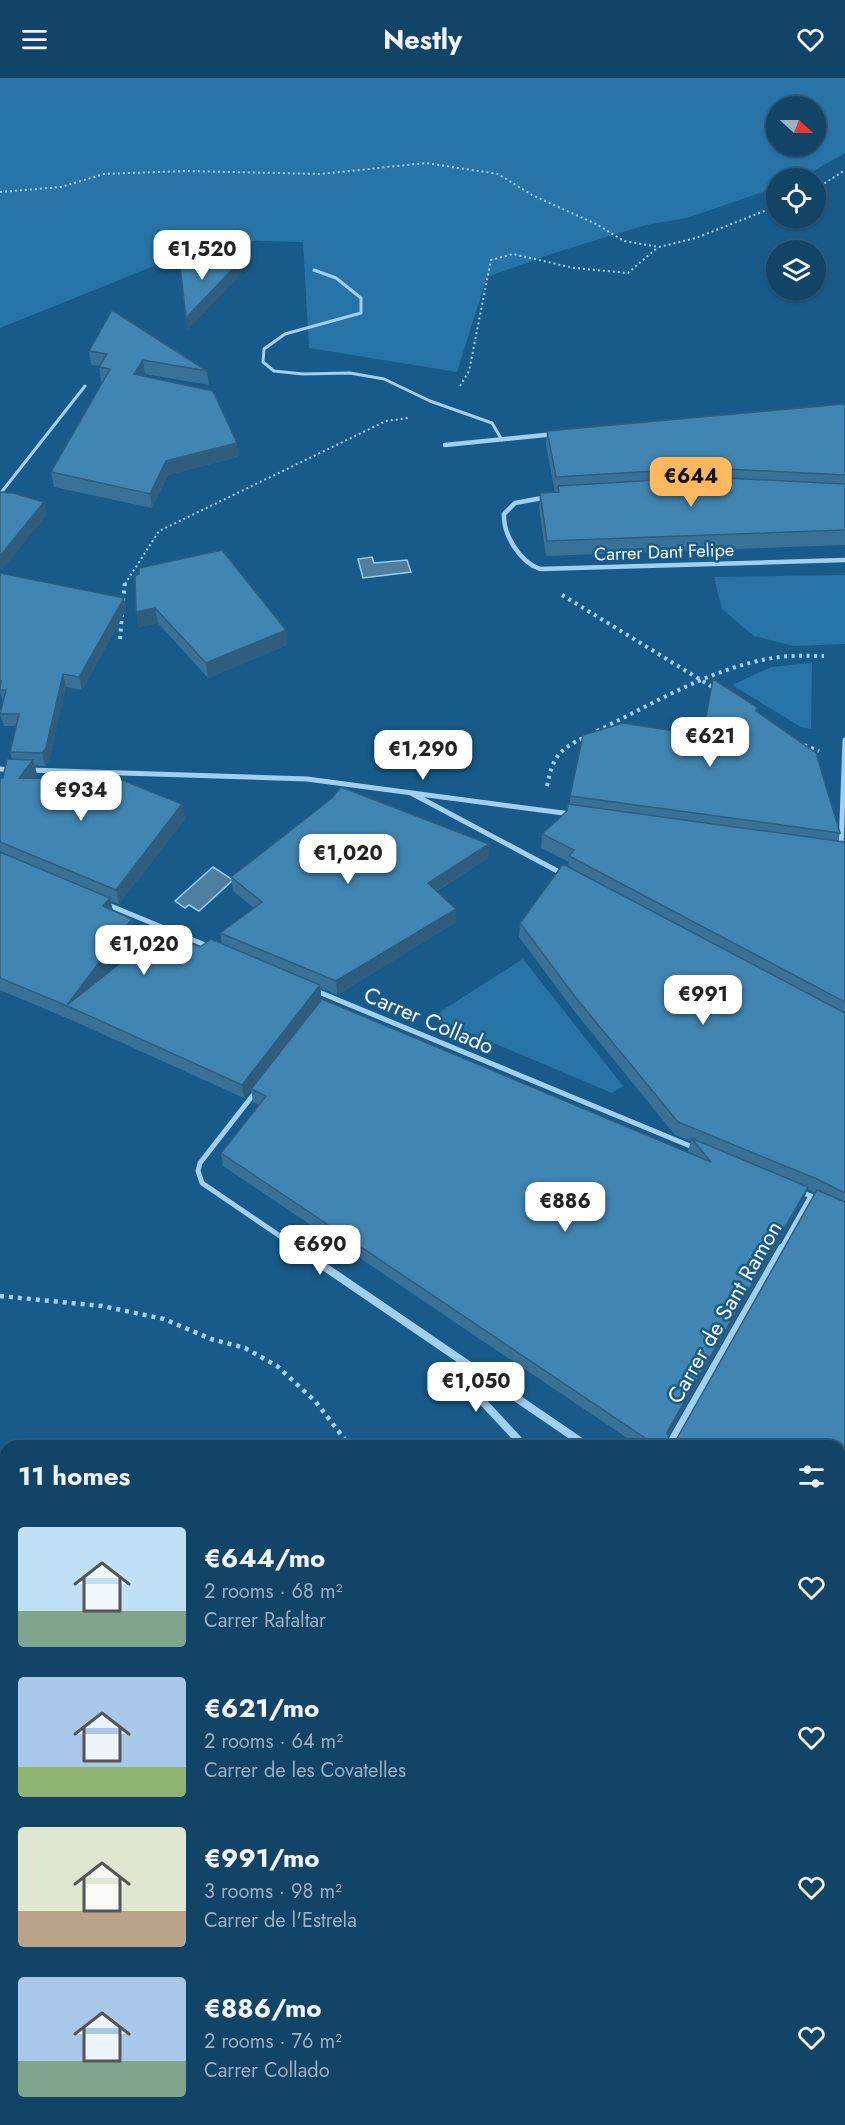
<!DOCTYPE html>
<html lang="en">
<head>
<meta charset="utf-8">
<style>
  body { margin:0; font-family:Jost,sans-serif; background:#1b4b6e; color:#f1f3f6; height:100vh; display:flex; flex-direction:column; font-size:22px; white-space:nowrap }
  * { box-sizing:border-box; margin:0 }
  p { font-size:20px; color:#9cb0c0 }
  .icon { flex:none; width:33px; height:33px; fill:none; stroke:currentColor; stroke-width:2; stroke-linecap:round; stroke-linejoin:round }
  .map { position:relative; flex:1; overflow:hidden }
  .panel { position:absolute; left:0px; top:1362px; width:846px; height:686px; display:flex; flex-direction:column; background:#124468; border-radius:18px 18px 0 0; box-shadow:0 2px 4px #0004,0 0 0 2px #315c7c }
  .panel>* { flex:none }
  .needle { width:39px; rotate:111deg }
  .fabs { position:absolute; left:766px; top:18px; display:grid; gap:12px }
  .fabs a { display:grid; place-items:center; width:60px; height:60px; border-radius:50%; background:#124468; box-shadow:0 2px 4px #0004,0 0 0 2px #315c7c; font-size:30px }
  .price { position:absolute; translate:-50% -51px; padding:0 14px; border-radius:12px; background:#fff; color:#222; font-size:20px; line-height:39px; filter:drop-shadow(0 2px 3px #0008) }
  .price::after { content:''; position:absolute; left:50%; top:36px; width:18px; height:14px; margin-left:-9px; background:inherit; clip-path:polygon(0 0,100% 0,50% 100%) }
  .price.active { background:#ffb85e; color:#111 }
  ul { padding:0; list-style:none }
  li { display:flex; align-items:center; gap:18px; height:150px; padding:0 18px }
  li span { display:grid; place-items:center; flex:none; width:168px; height:120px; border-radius:6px; color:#555 }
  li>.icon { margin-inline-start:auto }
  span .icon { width:72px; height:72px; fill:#fffc; stroke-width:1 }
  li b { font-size:26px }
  h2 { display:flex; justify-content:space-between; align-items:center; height:72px; padding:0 18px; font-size:26px }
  header { display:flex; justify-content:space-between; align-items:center; height:78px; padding:0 18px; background:#124468; font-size:27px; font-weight:700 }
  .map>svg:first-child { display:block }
</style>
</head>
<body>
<header><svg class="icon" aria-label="menu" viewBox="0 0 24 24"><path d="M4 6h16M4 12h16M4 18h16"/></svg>Nestly<svg class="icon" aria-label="heart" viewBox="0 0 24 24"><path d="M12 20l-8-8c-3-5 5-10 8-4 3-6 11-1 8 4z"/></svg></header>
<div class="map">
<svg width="845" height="2047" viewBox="0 0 845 2047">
  <rect width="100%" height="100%" fill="#185b8a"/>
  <path fill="#2874a6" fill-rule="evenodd" d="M0,0H845V75L801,100H777V109L687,140L646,147L554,175L487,199L457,294L309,270L303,164L218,162L0,250ZM777,28H816V68H777Z
    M845,497V566L793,568L754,558L722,531L714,499Z
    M812,585L811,651L801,649L732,607L771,589Z
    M523,881L623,1008L612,1015L432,939Z
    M845,1410V1716L840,1712V1433Z"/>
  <path fill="#4f7e9f" stroke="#94ccf0" stroke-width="1.5" d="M372,479L374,485L407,482L411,494L363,500L358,481Z
    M213,789L233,802L199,833L189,827L185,830L175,823Z"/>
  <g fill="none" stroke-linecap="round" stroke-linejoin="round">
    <path stroke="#a1cfee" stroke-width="2" stroke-dasharray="2 3" stroke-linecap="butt" d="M816,111L845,92
      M0,114L61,109L104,96L185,93L321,96L426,85L498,96L532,117L596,146L624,163L659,169L696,160L777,128
      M460,308L469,293L491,182L513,176L574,190L628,195L658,169
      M125,506L159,453L386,343L408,340"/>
    <path stroke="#a1cfee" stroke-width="4" stroke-dasharray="3 4.5" stroke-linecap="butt" d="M562,517L714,610
      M123,523L125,504
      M120,561L122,537
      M597,653C653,626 711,590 773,580C790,577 807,578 824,578
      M804,667L819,673
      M547,708C553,679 558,672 585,659"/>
    <path stroke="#a1cfee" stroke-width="4.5" stroke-dasharray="4 5" stroke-linecap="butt" d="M0,1218L102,1228L164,1241L211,1261L245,1270L277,1288L315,1323L350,1368
      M345,2047L346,2042"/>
    <path stroke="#a1cfee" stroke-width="3" d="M314,192L336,200L361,220V235L285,256L264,271L263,284L274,293L303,296L350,295L384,301L430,323L492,345L502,362
      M0,416L85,308"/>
    <path stroke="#a1cfee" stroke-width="4.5" d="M445,367L555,356
      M548,419L515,425L504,436C503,457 520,484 540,491L845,482"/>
    <path stroke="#a1cfee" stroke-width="5" d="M0,691L13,692
      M29,692L307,701L571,736
      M411,715L563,796
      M841,770L845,662
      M106,826L210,869
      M314,912L695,1070
      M257,1012L200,1085L198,1093L202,1105L299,1171
      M799,1113L820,1122
      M781,1171L811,1118"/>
    <path stroke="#a1cfee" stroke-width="8" d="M297,1170L587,1368
      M460,1283L484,1325L524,1368
      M669,1368L782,1170
      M756,2042L761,2047
      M481,2047L484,2042"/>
  </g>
  <path fill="#387299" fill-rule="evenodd" d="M89,273L207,293L209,307L145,296L144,298L237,365L238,379L168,397L152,430L54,409L51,394L103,304L101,303L99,288L91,287Z
    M845,327V467L546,478L539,430L540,415L555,414L546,368L547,353Z
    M0,495L124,520L126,532L82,612L66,609L49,682L45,688L35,687L37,697L34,701L185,741L119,826L110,823L113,832L132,841L135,855L102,899L200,869L222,866L220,855L254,830L233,813L231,799L489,766L488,780L437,813L456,844L337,917L321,910V921L244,1020L76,944L0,912V700H3L12,681L10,674L16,648H4L0,636L3,624L0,615Z
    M135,498L287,567L208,600L158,545L138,549Z
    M756,633L840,755L838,763L845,764V1432L840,1443V1368H639L223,1088L221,1075L259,1027L253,1024L251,1011L690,1076L688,1073L691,1063L675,1057L575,934L519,859L520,845L568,789L569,784L541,770L542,756L567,733L570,726V718L680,654H703ZM807,1111L816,1115L676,1362H669L668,1358L804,1121Z
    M808,2042H840L845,2047H813Z"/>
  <path fill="#2e5d7d" d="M241,182L242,195L187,253L186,240Z
    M143,282L145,296L137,310L134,296Z
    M237,365L238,379L168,397L152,430L150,416L166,383Z
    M44,424L47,437L0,494V478Z
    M124,520L126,532L82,612L79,599Z
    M155,530L158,545L138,549L136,534Z
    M286,552L287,567L208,600L206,585Z
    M63,596L66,609L49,682L45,688L42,675Z
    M33,682L37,697L23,716L19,700Z
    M182,726L185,741L119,826L116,812Z
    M489,766L488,780L428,818V805Z
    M110,820L113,834L103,828Z
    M456,831V844L337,917L336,903Z
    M132,841L135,855L77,932L67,927Z
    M320,907L321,921L244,1020L242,1007Z
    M808,1109L804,1121L664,1365L667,1354Z"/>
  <path fill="#4185b2" stroke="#2e5d7d" stroke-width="1.5" d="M241,182L186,240L180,187Z
    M112,232L207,293L143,282L134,296L213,313L237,365L166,383L150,416L51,394L110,291L99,289L107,276L89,273Z
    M843,326L845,327V397L706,390L556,399L547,353Z
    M705,399L845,406V452L547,463L540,415L559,414L558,408Z
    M0,414L13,415L44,424L0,478Z
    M222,472L286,552L206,585L155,530L136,534L135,498L139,496V490Z
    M0,495L124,520L79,599L63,596L46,670L42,675L10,674L19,636H0L6,612H0L1,603H0Z
    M713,601L757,629L756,633L816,675L840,755L570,718L583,657L623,645L680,654L681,650L703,654Z
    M7,681L33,682L19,700L122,702L182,726L116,812L0,764V700H3Z
    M341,709L489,766L428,805L456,831L336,903L220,855L262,824L231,799L332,720Z
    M568,726L845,764V924L569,778L574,772L542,756L567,733Z
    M0,774L110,820L103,828L132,841L67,927L161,853L200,869L211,861L320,907L242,1007L72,930L0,900Z
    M563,786L845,935V1115L817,1101L678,1044L576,920L520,845Z
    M322,921L711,1084L691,1060L808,1109L667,1354L669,1362H676L817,1112L845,1124V1432L842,1439L840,1438V1368H657L221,1075L266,1018L251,1011Z
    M845,1705V2047H821L816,2042H840V1706Z
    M567,2042H701L706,2047H558Z"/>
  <g text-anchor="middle" stroke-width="5" stroke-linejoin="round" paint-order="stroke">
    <g font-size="18" fill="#fff" stroke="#185b8a">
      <text transform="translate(664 474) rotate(-2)" y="6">Carrer Dant Felipe</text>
    </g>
    <g font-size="22" fill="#fff" stroke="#185b8a">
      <text transform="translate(429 942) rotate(23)" y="8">Carrer Collado</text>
      <text transform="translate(724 1234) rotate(-60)" y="8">Carrer de Sant Ramon</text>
    </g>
  </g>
</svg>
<div class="fabs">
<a><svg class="needle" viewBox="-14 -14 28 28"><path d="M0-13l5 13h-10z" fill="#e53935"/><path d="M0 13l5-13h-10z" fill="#9cb0c0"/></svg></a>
<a><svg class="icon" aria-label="locate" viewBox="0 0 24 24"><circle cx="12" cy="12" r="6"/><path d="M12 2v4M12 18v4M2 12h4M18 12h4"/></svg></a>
<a><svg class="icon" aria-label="layers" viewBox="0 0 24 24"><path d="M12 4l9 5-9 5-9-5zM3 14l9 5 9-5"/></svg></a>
</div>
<b class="price" style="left:202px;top:203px">€1,520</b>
<b class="price active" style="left:691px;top:430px">€644</b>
<b class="price" style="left:710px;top:690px">€621</b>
<b class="price" style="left:423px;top:703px">€1,290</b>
<b class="price" style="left:81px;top:744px">€934</b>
<b class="price" style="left:348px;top:807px">€1,020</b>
<b class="price" style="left:144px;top:898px">€1,020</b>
<b class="price" style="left:703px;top:948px">€991</b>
<b class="price" style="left:565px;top:1155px">€886</b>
<b class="price" style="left:320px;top:1198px">€690</b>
<b class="price" style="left:476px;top:1335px">€1,050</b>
<section class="panel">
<h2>11 homes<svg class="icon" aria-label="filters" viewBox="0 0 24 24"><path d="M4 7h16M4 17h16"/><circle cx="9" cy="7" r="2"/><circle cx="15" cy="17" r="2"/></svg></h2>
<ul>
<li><span style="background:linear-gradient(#bfe0f5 70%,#7fa58c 0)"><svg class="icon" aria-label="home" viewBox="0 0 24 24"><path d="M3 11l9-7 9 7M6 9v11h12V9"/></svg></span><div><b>€644/mo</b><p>2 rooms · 68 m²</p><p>Carrer Rafaltar</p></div><svg class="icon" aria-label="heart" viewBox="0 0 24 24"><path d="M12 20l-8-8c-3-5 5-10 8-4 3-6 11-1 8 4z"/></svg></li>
<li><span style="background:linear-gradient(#a9c7e8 75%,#8fb573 0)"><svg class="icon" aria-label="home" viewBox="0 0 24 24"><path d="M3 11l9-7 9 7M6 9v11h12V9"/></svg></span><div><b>€621/mo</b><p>2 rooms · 64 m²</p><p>Carrer de les Covatelles</p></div><svg class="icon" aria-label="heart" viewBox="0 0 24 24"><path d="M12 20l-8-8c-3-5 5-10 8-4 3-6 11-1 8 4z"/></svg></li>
<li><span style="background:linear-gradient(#dfe7d0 70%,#b9a48a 0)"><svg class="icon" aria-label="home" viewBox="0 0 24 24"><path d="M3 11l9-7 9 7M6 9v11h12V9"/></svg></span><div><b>€991/mo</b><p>3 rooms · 98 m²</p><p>Carrer de l'Estrela</p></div><svg class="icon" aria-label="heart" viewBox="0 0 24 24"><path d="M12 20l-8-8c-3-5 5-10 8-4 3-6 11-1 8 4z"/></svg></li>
<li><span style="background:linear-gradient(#a9c7e8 70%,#7fa58c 0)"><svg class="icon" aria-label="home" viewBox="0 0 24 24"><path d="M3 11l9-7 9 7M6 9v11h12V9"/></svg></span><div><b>€886/mo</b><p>2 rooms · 76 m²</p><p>Carrer Collado</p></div><svg class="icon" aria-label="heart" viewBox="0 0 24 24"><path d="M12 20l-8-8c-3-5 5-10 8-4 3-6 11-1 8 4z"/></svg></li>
</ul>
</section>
</div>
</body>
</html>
